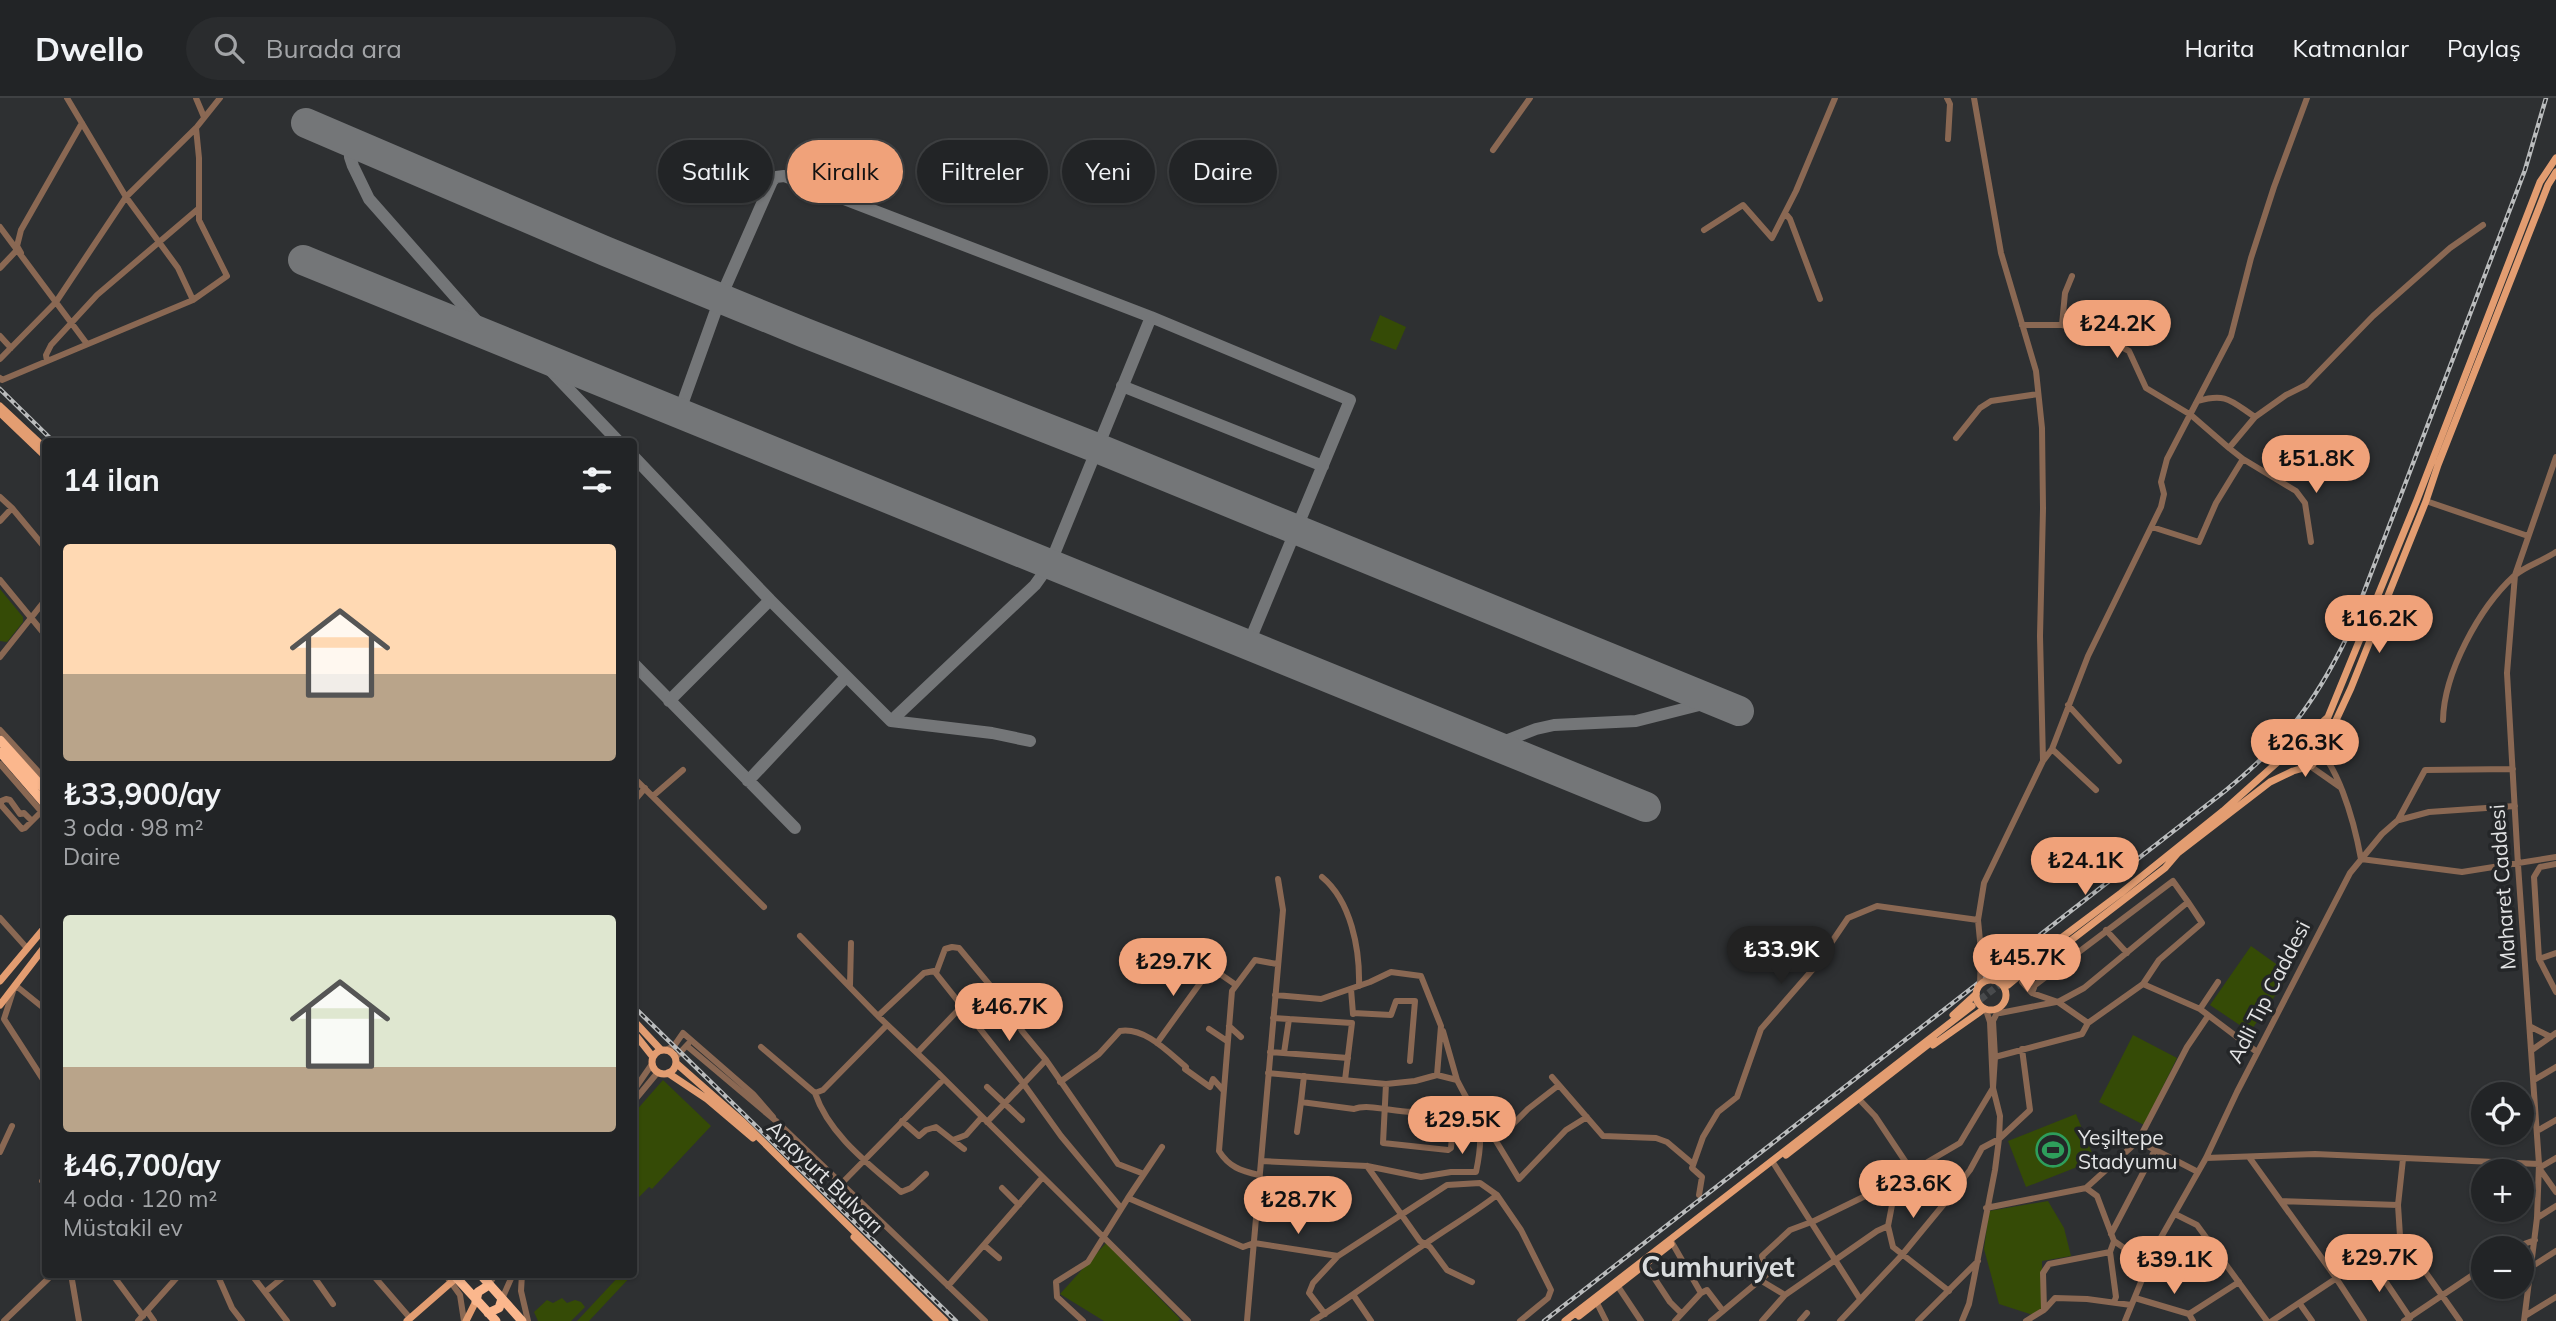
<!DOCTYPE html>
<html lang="tr">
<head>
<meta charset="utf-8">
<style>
  body { margin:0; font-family:Mulish,sans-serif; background:#2a2c2e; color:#f1f3f6; height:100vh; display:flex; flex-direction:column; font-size:26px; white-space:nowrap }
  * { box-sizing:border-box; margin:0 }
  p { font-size:23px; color:#a2a4a7 }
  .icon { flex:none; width:38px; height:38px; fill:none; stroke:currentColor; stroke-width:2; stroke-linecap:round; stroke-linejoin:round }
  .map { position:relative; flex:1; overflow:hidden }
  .sheet { position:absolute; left:42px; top:340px; width:595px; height:840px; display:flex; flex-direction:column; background:#222426; border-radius:7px; box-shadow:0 2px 5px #0004,0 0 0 2px #3f4143 }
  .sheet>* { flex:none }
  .banner { position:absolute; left:658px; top:42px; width:665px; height:63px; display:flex; gap:14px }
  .controls { position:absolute; left:2471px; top:984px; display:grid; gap:14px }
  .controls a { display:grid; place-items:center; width:63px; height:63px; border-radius:50%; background:#222426; box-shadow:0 2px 5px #0004,0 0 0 2px #3f4143; font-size:35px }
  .price { position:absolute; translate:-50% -60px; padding:0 16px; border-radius:24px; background:#f0a27a; color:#111; font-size:23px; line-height:46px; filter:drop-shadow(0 2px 4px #0008) }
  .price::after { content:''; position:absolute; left:50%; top:42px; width:21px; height:16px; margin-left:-10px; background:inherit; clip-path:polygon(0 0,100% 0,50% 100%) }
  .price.active { background:#222; color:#fff }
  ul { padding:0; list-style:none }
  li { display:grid; align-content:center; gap:14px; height:371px; padding:0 21px }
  li span { display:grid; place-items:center; height:217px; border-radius:7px; color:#555 }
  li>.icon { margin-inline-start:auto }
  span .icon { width:126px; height:126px; fill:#fffc; stroke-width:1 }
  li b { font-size:30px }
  h2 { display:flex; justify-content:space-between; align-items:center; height:84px; padding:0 21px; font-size:30px }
  .pill { padding:0 24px; border-radius:32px; background:#222426; box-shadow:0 2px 5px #0004,0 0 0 2px #3f4143; font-size:24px; line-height:63px }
  .pill.active { background:#f0a27a; color:#111 }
  header { display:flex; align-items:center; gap:42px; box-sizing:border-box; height:98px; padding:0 35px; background:#222426; border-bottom:2px solid #3f4143 }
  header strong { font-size:33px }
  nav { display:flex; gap:38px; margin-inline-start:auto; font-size:24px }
  .search { width:490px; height:63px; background:#2a2c2e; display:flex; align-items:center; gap:18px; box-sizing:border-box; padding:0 24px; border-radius:38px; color:#a2a4a7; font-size:26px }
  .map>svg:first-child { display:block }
</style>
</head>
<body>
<header>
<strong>Dwello</strong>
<div class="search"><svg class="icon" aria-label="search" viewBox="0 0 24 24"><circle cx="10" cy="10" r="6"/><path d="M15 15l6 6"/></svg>Burada ara</div>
<nav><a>Harita</a><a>Katmanlar</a><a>Paylaş</a></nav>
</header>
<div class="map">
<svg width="2556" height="1223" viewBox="0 0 2556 1223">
  <rect width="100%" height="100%" fill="#2e3032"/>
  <path fill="#354b06" d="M1380,217L1406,229L1396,252L1370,242Z
    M0,491L23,519V524L7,544L0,543Z
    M2251,848L2290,876L2250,934L2210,907Z
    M2133,937L2177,960L2144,1027L2099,1004Z
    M663,982L711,1028L652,1091L649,1089L636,1102L634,1098V1015Z
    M2076,1016L2095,1062L2026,1089L2008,1043Z
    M2048,1103L2064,1130L2071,1158L2042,1163V1211L2033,1217L1999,1206L1984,1151L1989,1113Z
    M1106,1145L1180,1221L1178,1223H1104L1060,1196Z
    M621,1176H633L589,1223H577Z
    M562,1200L567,1205L575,1202L581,1204L585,1209L571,1223H538L534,1214L547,1202L553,1205Z"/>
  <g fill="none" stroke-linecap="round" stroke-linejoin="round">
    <path stroke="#747678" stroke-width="12" d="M350,44V59L353,68L369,101L489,237
      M535,256L618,343
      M1122,288L1323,368
      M679,315L720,201L772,83L776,79L784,78L1151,219L1350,302L1248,547
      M634,359L770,502L891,623L992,635L1030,643
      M634,566L795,730
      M669,603L770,502
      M891,623L1035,487L1050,466L1151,219
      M1495,647L1536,631L1554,627L1636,623L1715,603
      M748,683L846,579"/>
    <path stroke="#747678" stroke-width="30" d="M306,25L605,153L805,235L1097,350L1739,613
      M303,162L1646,709"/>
    <path stroke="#494b4d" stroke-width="7" stroke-dasharray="7 3.5" stroke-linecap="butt" d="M1972,908L2004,883"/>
    <path stroke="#8a6853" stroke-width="6" d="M67,0L126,99L178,170L193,202
      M196,0L204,19
      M1947,0L1950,6L1948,41
      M1974,0L2001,155L2036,273L2042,330L2043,411L2040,538L2043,663L1984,785L1978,822L1981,853
      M1493,52L1530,0
      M1785,115L1790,121L1820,201
      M0,129L87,246
      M1704,132L1743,107L1772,140L1796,93L1835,0
      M21,155L17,148L21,132L82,25
      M0,170L16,153
      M2022,227H2062L2095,235L2129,253L2146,290L2191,317L2229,350L2255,319L2286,297L2306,287L2373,218L2450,150L2483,127
      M2062,227L2065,195L2072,178
      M0,238L11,250
      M0,261L56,204L126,99L196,30
      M47,263L46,257L51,247L97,197L198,111
      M0,280L2,282L193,202L227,178L199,122V60L196,30L220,0
      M2198,303C2227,294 2232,304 2255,319
      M1956,340L1980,310L1991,303L2038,296
      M2243,361L2296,393L2305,405L2311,444
      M0,399L12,410L46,451
      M2426,403L2528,438
      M0,423L12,410
      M2152,429L2199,444L2216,405L2243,361L2229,350
      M0,482L46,538
      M0,559L46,501
      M2068,607L2119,663
      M2443,622C2444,575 2479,510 2514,478C2525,468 2543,463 2556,454
      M0,632L46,682
      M2305,641C2337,655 2355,728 2361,761L2462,774L2556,759
      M2296,650L2300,661L2340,689
      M2052,651L2096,692
      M2043,663L2052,651L2088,558L2161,409L2164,396L2161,384L2167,361L2231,238L2251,160L2274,89L2307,0
      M0,666L46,719
      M634,680L764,809
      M653,698L683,672
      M634,703L645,690
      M31,722L24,715L20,716L10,702L6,701L1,703V707L22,731L25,730L41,714
      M2399,722L2429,714L2515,708
      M2556,766L2540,769L2534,779L2539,861L2556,894
      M1322,779C1351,803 1360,851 1359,888
      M2188,804L2202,825L2159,862L2143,886L2088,925L2058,904L2084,890Z
      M0,820L26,849
      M2106,832L2127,855
      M800,838L878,918L937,974L1188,1223
      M1184,851L1236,887
      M2539,861L2556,855
      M936,875L945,851L952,849L959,850L1008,909L1022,933L1046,962L1118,1066L1144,1076
      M2022,884L2032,895
      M2143,886L2200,911L2257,954
      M850,887L851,845
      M1351,891L1353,916
      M1275,897L1321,901L1370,884L1391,874L1421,878L1441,928L1437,977
      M2058,904L2032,895L2035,887L2173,783L2188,804
      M2200,911L2218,884
      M46,912L15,887L4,921L46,986
      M1986,912L1990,924L1993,990L1995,959L1993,923L2000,909
      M1353,915L1391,917L1396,903H1415L1410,963
      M2000,915L2056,904
      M878,918L924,875L934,873L1023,985L1061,1038L1121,1110
      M1273,920L1352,925L1345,982
      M1229,928L1241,939
      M2531,929L2551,939
      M1209,931L1227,943
      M1443,933L1457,982
      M1157,945L1211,870
      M687,948L776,1023L985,1223
      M761,949L815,995L823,992L887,927
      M666,952L674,948L683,935L753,996L773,1019
      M2532,952L2556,935
      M1270,954L1348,960
      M917,955L962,908
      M1284,955L1289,921
      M1995,959L2082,936L2088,925
      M675,960L688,946
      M1304,978L1301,1004L1354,1011C1374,1003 1417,1024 1430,1007L1452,1010L1454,1015L1451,1050L1448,1052L1383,1045L1386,986
      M1552,979L1603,1038L1656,1040L1667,1044L1693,1066
      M2534,982L2556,969
      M1060,984L1099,956L1120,933C1145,929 1168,954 1186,969L1185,971L1210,989L1213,981L1223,992
      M1559,987L1528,1011L1496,1043L1519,1081L1566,1032L1587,1019
      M987,989L1022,1022
      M634,992L652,966
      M815,995C829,1037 870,1067 901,1094L911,1090L926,1076
      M1856,998L1875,1018L1911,1072
      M634,1003L658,974
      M902,1023L919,1038L926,1032L936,1029L964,1051
      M987,1024L1046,962
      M2537,1033L2556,1022
      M1297,1034L1301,1004
      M953,1042L966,1037L982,1019
      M2138,1043L2198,1074
      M0,1054L12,1028
      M2249,1059L2336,1180L2364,1223
      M2206,1060L2315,1056L2539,1066
      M2556,1060L2539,1070L2556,1094
      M2403,1061L2398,1107L2400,1138L2460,1223
      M1261,1063L1367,1068L1421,1079L1451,1074H1476C1486,1027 1478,1023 1457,982L1437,977L1415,983L1386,986L1268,975
      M1774,1066L1860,1201
      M1367,1068L1420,1143L1430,1149L1447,1172L1472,1184
      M1259,1077C1241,1073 1229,1069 1219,1053L1232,893L1255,862L1277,866
      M1897,1081L1888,1128L1893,1149L1949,1193
      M42,1083L46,1085
      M841,1086L943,982
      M1002,1090L1019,1107
      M2086,1090L2138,1043L2187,949L2208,918
      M1699,1097L1702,1079L1692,1070L1703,1039L1718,1014L1737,999L1761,931L1814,870L1848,820L1877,808L1978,822
      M1128,1100L1162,1049
      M2281,1103L2398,1107
      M1986,1110L2086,1090L2097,1098L2114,1143L2110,1154L2116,1199L2114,1204
      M2175,1116L2197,1127L2267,1223
      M2537,1120L2556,1108
      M2111,1136L2155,1052
      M1671,1143L1701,1195L1675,1223
      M2114,1143L2127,1152L2155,1150
      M985,1148L999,1160
      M2513,1150L2535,1142
      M2369,1159L2410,1220
      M1643,1163L1670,1204L1681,1215
      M2531,1169L2556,1153
      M71,1176L79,1223
      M112,1176L143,1218
      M217,1176L232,1210L242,1223
      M251,1176L287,1223
      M312,1176L333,1206
      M372,1176L410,1220
      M445,1176L460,1197L464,1223
      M522,1176L521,1193L528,1223
      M1760,1182L1785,1197
      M1615,1184L1641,1223
      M489,1187L495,1176
      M948,1188L1042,1080
      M265,1194L287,1176
      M1701,1195L1707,1192L1723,1213
      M1354,1198L1371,1223
      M2135,1200L2189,1216L2193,1223
      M502,1201L513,1176
      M1596,1203L1606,1223
      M2300,1206L2312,1223
      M2045,1211L2055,1200L2087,1201L2131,1207
      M147,1213L154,1223
      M1325,1216L1309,1195L1313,1185L1338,1158L1447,1087L1480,1085L1497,1097
      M2189,1216L2239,1184
      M2525,1218L2556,1199
      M4,1223L53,1176
      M138,1223L180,1176
      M1083,1223L1057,1199L1056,1184L1088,1164L1128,1100L1243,1149L1254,1145L1338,1158
      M1247,1223L1283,812L1278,781
      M1313,1223C1352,1199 1387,1171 1425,1146C1449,1129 1474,1115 1497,1097L1521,1132L1551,1192L1548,1200L1520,1223
      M1711,1223L1771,1173L1764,1165L1762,1158L1790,1132L1814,1123L1890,1086L1960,1045L1993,990
      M1762,1223L1785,1197L1877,1133L1888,1128
      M1800,1223L1807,1215
      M1840,1223L1902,1157L1944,1106L1970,1072L1982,1050L1999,1041L2030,1012L2022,951
      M1918,1223L1978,1163
      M1962,1223L1969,1206L1995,1072L1999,1041L2000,1018L1993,990
      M2026,1223L2044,1212L2043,1175L2049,1166L2110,1154
      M2125,1223L2155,1150L2206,1060L2237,994L2350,775L2382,736L2398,722L2425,672L2513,671
      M2272,1223L2400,1138
      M2404,1223L2483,1170
      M2524,1223L2537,1120L2539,1066L2518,767L2507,575L2515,477L2556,359"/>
    <path stroke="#e39d71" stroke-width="7" d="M0,308L46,351
      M0,315L46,359
      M2174,758L2270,684L2293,673L2311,668L2325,653L2331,633L2351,590L2426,403L2438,367L2548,87L2556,74
      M2026,877L2165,770L2177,756
      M0,883L46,828
      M2004,883L2121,795L2223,713L2328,619L2417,402L2540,84L2556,60
      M2008,887L2026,872
      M0,907L46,847
      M1953,917L1976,896
      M634,923L661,952
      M634,935L653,959
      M1933,947L1984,911
      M652 964a12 12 0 1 1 24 0a12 12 0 1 1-24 0Z
      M676,965L743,1024L945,1223
      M668,975L707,1001L753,1040
      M1786,1057L1934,942
      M854,1139L938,1223
      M1579,1218L1671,1146
      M407,1223L456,1180
      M466,1223L476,1203
      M1565,1223L1972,908"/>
    <path stroke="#fbb78d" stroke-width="9" d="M0,642L46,693
      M0,654L46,707
      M453,1176L496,1223
      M480,1176L522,1223
      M476,1203L478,1194L489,1187
      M488,1215L499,1210L502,1201"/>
    <defs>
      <path id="rail" d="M0,291L53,343
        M634,909L956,1223
        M1544,1223L2225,693C2283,646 2313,608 2346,541L2525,72L2546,0"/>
    </defs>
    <use href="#rail" stroke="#babcbd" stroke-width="4.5"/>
    <use href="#rail" stroke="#242628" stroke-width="2" stroke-dasharray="5" stroke-linecap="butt"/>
    <path stroke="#8a6853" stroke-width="6" d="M1984,865L1987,875L1993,883
      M1980,887L1981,853"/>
    <path stroke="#e39d71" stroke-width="7" d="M1976 897a15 15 0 1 1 30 0a15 15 0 1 1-30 0Z"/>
  </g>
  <defs>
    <symbol id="stadium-ring" viewBox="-11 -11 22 22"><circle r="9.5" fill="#242628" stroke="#2e9e5b" stroke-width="1.5"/><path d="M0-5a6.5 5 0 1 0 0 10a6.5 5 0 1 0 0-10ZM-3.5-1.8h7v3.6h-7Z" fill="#2e9e5b"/></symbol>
  </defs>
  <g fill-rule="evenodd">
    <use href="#stadium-ring" x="2034" y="1033" width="38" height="38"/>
  </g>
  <g text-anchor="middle" stroke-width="7" stroke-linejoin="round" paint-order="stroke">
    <g font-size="21" fill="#e3e4e5" stroke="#242628">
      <text transform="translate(2503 789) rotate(-94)" y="7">Maharet Caddesi</text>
      <text transform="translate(2269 894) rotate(-63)" y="7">Adli Tıp Caddesi</text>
      <text transform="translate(825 1079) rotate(44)" y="7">Anayurt Bulvarı</text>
    </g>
    <g font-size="21" fill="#e3e4e5" stroke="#242628" text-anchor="start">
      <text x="2078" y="1047">Yeşiltepe<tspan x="2078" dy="24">Stadyumu</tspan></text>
    </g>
    <g font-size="28" font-weight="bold" fill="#d9dcde" stroke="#242628">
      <text x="1718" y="1179">Cumhuriyet</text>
    </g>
  </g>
</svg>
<div class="controls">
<a><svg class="icon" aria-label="locate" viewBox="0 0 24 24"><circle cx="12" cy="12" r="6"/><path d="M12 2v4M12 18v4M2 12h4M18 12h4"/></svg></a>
<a>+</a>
<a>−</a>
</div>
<b class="price" style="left:2117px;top:262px">₺24.2K</b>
<b class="price" style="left:2316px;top:397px">₺51.8K</b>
<b class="price" style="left:2379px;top:557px">₺16.2K</b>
<b class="price" style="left:2305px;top:681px">₺26.3K</b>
<b class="price" style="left:2085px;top:799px">₺24.1K</b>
<b class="price active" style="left:1781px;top:888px">₺33.9K</b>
<b class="price" style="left:2027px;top:896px">₺45.7K</b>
<b class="price" style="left:1173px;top:900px">₺29.7K</b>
<b class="price" style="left:1009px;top:945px">₺46.7K</b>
<b class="price" style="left:1462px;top:1058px">₺29.5K</b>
<b class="price" style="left:1913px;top:1122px">₺23.6K</b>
<b class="price" style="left:1298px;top:1138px">₺28.7K</b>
<b class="price" style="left:2379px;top:1196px">₺29.7K</b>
<b class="price" style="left:2174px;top:1198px">₺39.1K</b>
<div class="banner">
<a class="pill">Satılık</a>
<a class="pill active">Kiralık</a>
<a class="pill">Filtreler</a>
<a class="pill">Yeni</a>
<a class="pill">Daire</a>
</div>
<section class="sheet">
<h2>14 ilan<svg class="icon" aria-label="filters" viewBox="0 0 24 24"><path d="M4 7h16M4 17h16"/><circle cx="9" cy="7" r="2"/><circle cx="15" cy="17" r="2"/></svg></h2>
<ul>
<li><span style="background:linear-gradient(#ffd9b3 60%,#b9a48a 0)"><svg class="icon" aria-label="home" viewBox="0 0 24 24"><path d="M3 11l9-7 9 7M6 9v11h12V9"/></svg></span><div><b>₺33,900/ay</b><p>3 oda · 98 m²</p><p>Daire</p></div></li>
<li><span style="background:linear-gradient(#dfe7d0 70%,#b9a48a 0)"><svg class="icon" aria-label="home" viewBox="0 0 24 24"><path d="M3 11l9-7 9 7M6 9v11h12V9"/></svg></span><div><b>₺46,700/ay</b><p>4 oda · 120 m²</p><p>Müstakil ev</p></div></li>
</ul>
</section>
</div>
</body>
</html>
